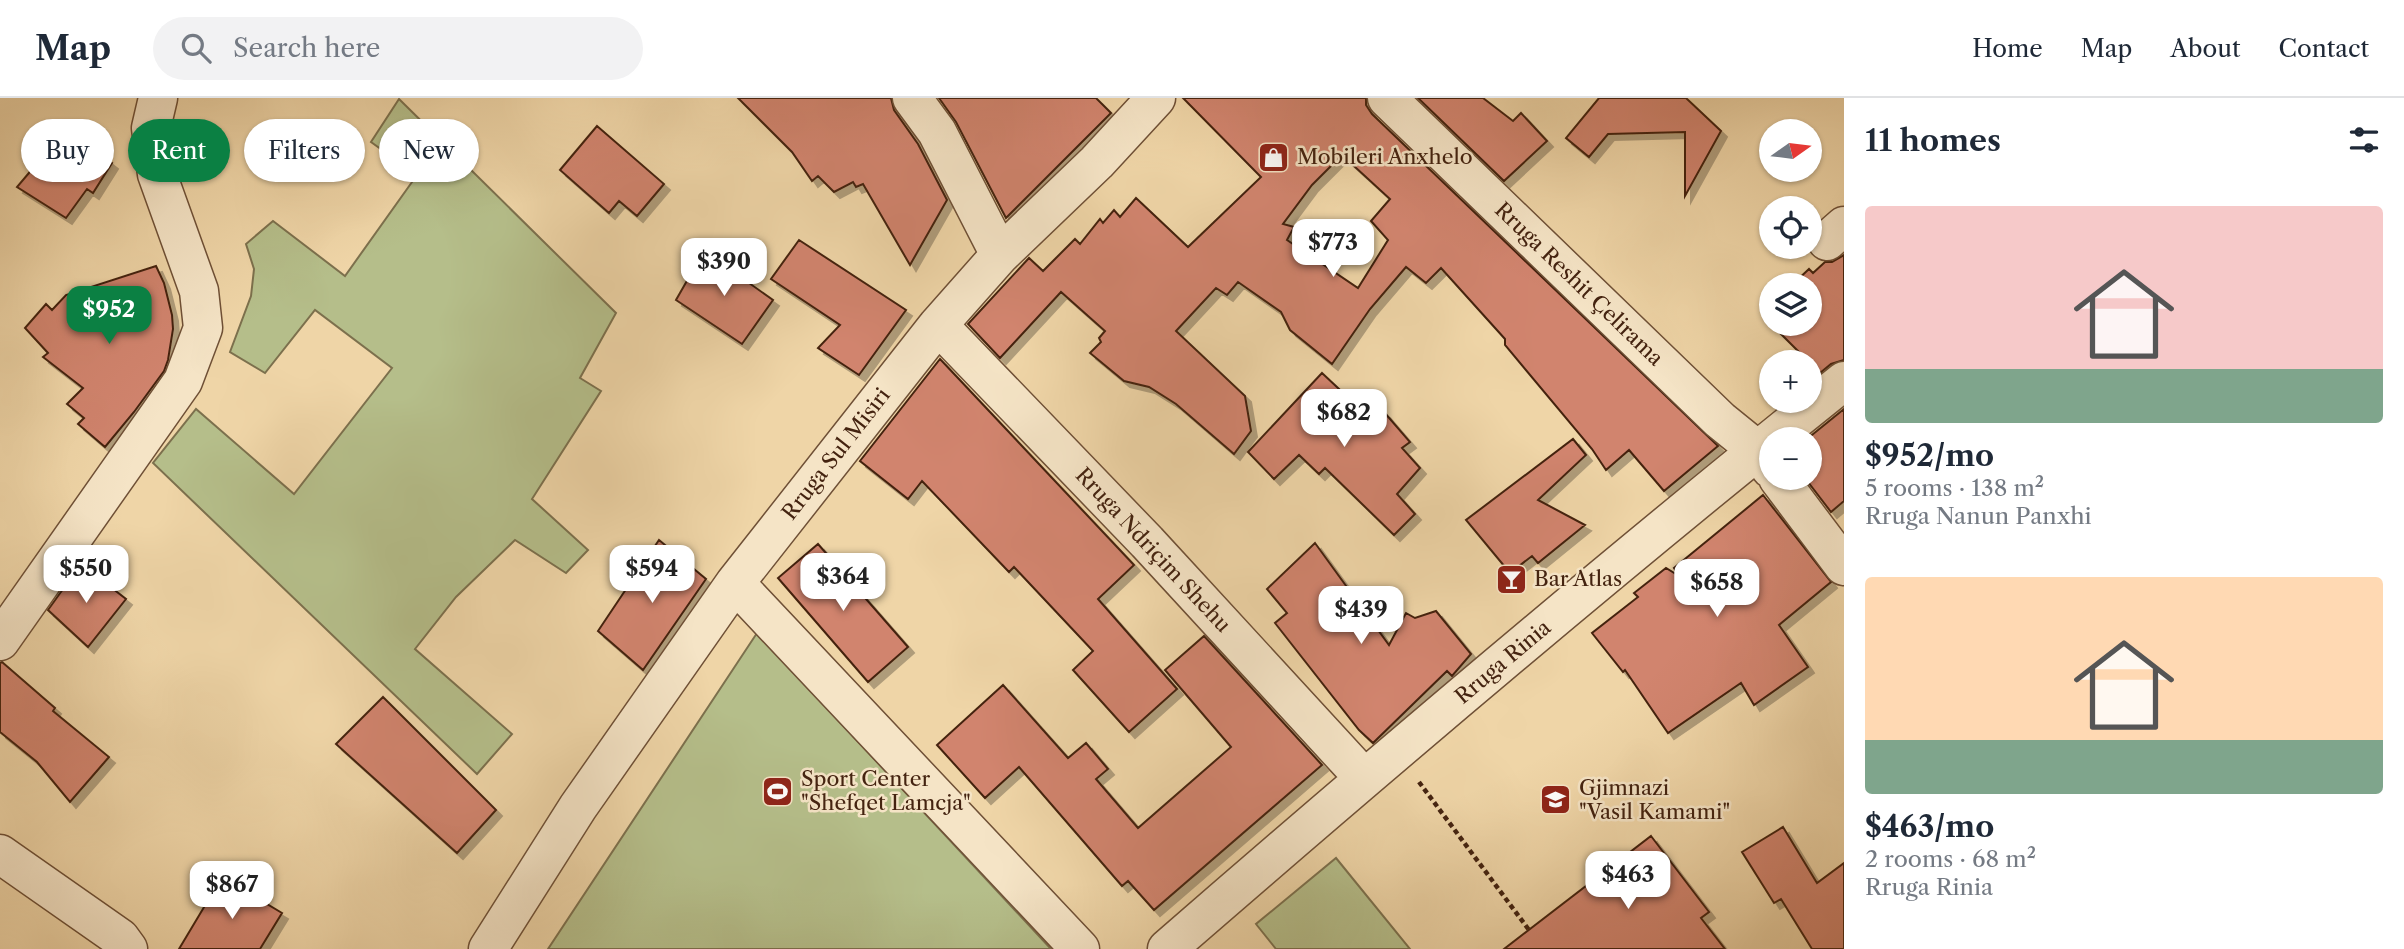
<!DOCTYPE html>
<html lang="en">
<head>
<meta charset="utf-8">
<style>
  body { margin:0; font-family:"Libre Caslon Text",serif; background:#f2f2f3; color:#1f2937; height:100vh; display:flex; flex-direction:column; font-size:26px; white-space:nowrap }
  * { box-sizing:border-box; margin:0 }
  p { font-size:23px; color:#747a83 }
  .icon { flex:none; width:38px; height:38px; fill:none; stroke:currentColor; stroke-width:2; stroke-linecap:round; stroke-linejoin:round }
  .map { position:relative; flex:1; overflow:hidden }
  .sheet { display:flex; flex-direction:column; background:#fff; width:560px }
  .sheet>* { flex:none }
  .top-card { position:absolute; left:21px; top:21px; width:665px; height:63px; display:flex; gap:14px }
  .needle { width:46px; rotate:76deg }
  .controls { position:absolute; left:1759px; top:21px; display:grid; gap:14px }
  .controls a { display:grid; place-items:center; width:63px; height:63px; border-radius:50%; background:#fff; box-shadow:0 2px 5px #0004; font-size:35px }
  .price { position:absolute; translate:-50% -60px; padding:0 16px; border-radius:14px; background:#fff; color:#222; font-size:23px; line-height:46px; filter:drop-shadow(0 2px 4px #0008) }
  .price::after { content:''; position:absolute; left:50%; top:42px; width:21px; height:16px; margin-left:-10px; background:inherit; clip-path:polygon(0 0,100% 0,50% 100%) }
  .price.on { background:#0b8043; color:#fff }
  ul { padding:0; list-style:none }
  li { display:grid; align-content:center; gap:14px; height:371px; padding:0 21px }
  li span { display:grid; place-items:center; height:217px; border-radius:7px; color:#555 }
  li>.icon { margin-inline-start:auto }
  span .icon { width:126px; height:126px; fill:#fffc; stroke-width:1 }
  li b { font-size:30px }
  h2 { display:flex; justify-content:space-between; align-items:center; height:84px; padding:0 21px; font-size:30px }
  .pill { padding:0 24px; border-radius:32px; background:#fff; box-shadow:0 2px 5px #0004; font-size:24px; line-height:63px }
  .pill.on { background:#0b8043; color:#fff }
  header { display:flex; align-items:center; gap:42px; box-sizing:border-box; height:98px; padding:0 35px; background:#fff; border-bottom:2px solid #e0e1e3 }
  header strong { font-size:33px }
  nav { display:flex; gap:38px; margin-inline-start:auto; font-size:24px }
  .search { width:490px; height:63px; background:#f2f2f3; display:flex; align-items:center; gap:18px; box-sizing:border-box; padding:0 24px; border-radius:38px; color:#747a83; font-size:26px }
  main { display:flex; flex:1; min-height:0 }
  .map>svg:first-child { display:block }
</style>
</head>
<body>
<header>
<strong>Map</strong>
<div class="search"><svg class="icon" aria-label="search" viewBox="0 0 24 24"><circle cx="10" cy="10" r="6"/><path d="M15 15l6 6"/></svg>Search here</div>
<nav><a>Home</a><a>Map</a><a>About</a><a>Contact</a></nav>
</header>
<main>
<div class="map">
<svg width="1844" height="851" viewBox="0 0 1844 851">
  <defs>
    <filter id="shadow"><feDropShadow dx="6" dy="6" stdDeviation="0" flood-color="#0004"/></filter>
  </defs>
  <rect width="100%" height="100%" fill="#efd5a7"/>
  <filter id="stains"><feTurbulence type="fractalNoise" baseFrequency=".00286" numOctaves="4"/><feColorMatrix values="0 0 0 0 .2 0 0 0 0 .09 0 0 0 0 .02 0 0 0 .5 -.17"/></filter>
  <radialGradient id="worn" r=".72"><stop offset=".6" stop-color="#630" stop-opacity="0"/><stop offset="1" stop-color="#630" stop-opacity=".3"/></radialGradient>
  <path fill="#b5be8a" stroke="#7c704d" stroke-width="2" d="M399,1L616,215L580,280L601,293L532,401L588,452L566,475L515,442L456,499L415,551L512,636L477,676L153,365L196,311L294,396L392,270L315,212L265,275L230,254L251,198L254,171L246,146L273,123L345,178L417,77L371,44Z
    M757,535L1051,851H548Z
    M1336,760L1410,851H1276L1256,826Z"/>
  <path fill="#d1846e" stroke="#442310" stroke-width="2" fill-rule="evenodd" filter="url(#shadow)" d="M738,0H891L894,12L918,46L947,102L910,167L863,86L856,89L853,84L834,94L818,78L812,83L792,54Z
    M939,0H1096L1111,15L1006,120L956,24Z
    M1183,0H1366V7L1372,16L1718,348L1664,393L1629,352L1606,372L1592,351L1505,247V241L1441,170L1426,185L1406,169L1370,211L1332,266L1290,232L1281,214L1238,184L1227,197L1216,190L1176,233L1245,298L1251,333L1234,356L1176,306L1149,289L1124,283L1090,255L1101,244L1099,240L1105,233L1061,194L1000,260L968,226L1029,160L1043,173L1075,141L1080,146L1100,121L1103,125L1114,112L1120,119L1136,100L1188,149L1261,79ZM1342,57L1390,101L1371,123L1388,142L1358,190L1287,142L1294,129L1283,126L1312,87Z
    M1418,0H1483L1513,23L1521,15L1547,43L1504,83Z
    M1599,0H1686L1721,33L1685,98V34L1608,36L1589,59L1566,40Z
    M597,28L664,86L637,118L619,103L609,115L560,72Z
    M67,30L112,65L93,95L87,91L66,120L17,89Z
    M799,142L906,212L859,277L818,250L840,227L771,181Z
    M704,153L773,202L742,246L676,202Z
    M1844,157V262L1831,266L1820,275L1771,226H1810V187H1792L1809,171L1813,175L1825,164H1832Z
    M156,168L164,185L172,217L173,231L168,262L164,273L134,314L105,349L78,326L84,320L67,306L83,290L43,259L48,255L25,230L46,206L52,212L66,197Z
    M940,261L1134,467L1098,501L1177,591L1129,634L1073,572L1093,553L1014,469L1009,474L922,383L908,401L860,363Z
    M1322,275L1355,306L1384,314L1410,344L1402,350L1420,370L1397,396L1415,416L1394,437L1325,370L1319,376L1299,357L1274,381L1248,354Z
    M1844,311V403L1831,414L1805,380H1810V341H1807Z
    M1573,341L1586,357L1538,402L1585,427L1538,465L1532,458L1510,475L1466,422Z
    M1763,397L1831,484L1779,527L1808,569L1754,607L1741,585L1668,635L1625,572L1623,574L1592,535L1638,499L1634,495L1666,470L1679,478L1674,470Z
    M659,442L706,481L643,572L598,533Z
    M1315,445L1389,547L1406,515L1415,520L1436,513L1471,556L1452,578L1447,573L1373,645L1359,632L1275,525L1287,515L1267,491Z
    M818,446L908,549L868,584L778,480Z
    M81,466L126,501L88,549L48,512Z
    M1204,538L1322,667L1154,812L1128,783L1122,788L1019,669L985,700L937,647L1003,587L1068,660L1086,645L1108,671L1096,681L1138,730L1231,649L1165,572Z
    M2,564L55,610L53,613L109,659L70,704L37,664L0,634V565Z
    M383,599L496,712L457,755L336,646Z
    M1783,729L1817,785L1844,765V851H1812L1781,801L1774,805L1742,754Z
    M1651,738L1709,814L1701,820L1725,851H1504Z
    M222,779L282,815L260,851H179Z"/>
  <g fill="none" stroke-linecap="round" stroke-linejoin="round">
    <defs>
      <path id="minor" d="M912,0L937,34L1000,157
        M1387,0L1720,322L1757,352L1771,371
        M1827,143L1844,128
        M938,227L1147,444L1364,680
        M1778,380L1844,468
        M735,485L1080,851
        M0,543L183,283L203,230L199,193L157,76L151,30L158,0
        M0,756L120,840L128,851
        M488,851L578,709L735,485L938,227L1000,157L1097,64L1156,0
        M1167,851C1389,658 1614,467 1844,283"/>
    </defs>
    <use href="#minor" stroke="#6f5036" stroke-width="41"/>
    <path stroke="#442310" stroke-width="4.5" stroke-dasharray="5 3.5" stroke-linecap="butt" d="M1419,684L1529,832"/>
    <use href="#minor" stroke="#f5e4c6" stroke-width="38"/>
  </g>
  <defs>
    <symbol id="shop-square" viewBox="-11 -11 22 22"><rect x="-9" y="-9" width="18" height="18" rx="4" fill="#8f2418" stroke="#f5e4c6"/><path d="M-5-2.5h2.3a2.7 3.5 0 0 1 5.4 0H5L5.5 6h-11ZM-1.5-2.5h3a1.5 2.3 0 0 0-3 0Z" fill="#fff"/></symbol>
    <symbol id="bar-square" viewBox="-11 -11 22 22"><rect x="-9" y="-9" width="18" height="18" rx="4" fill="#8f2418" stroke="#f5e4c6"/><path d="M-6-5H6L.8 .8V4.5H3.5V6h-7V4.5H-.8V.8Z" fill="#fff"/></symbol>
    <symbol id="stadium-square" viewBox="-11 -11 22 22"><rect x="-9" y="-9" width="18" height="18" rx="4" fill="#8f2418" stroke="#f5e4c6"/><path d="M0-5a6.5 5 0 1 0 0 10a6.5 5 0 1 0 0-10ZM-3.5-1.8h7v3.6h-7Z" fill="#fff"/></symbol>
    <symbol id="school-square" viewBox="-11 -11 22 22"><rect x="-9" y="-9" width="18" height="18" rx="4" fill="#8f2418" stroke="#f5e4c6"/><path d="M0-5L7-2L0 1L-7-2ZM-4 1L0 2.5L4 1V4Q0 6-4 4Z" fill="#fff"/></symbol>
  </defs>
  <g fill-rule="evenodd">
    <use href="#shop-square" x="1256" y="42" width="35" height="35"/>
    <use href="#bar-square" x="1494" y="464" width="35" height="35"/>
    <use href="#stadium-square" x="760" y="676" width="35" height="35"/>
    <use href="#school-square" x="1538" y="684" width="35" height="35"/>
  </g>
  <g text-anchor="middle" stroke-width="5" stroke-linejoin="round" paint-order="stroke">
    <g font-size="21" fill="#442310" stroke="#f5e4c6" text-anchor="start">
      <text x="1297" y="66">Mobileri Anxhelo</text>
      <text x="1534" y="488">Bar Atlas</text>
      <text x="801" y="688">Sport Center<tspan x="801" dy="24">"Shefqet Lamcja"</tspan></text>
      <text x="1579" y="697">Gjimnazi<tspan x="1579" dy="24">"Vasil Kamami"</tspan></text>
    </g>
    <g font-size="21" fill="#442310" stroke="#f5e4c6">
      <text transform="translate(1579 186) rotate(44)" y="7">Rruga Reshit Çelirama</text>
      <text transform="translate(836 356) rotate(-52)" y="7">Rruga Sul Misiri</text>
      <text transform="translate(1153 452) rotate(47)" y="7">Rruga Ndriçim Shehu</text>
      <text transform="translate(1503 564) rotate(-40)" y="7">Rruga Rinia</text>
    </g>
  </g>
  <rect width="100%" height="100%" filter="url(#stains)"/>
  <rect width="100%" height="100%" fill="url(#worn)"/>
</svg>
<div class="controls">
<a><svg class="needle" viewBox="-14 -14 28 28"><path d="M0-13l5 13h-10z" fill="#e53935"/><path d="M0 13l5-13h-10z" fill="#747a83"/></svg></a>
<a><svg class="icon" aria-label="locate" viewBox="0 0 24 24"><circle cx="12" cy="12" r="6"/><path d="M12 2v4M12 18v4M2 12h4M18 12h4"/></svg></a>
<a><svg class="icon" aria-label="layers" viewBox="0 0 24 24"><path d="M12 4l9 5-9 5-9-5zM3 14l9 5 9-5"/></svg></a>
<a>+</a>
<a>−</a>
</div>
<b class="price" style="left:1333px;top:181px">$773</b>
<b class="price" style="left:724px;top:200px">$390</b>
<b class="price on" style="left:109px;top:248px">$952</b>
<b class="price" style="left:1344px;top:351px">$682</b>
<b class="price" style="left:86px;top:507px">$550</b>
<b class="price" style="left:652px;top:507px">$594</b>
<b class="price" style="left:843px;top:515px">$364</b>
<b class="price" style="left:1717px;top:521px">$658</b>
<b class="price" style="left:1361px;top:548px">$439</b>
<b class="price" style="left:1628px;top:813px">$463</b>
<b class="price" style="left:232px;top:823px">$867</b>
<div class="top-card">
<a class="pill">Buy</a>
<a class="pill on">Rent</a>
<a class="pill">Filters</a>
<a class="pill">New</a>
</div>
</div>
<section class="sheet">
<h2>11 homes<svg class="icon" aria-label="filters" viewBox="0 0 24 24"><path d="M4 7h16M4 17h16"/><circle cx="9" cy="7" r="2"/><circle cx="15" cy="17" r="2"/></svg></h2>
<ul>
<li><span style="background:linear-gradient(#f6c9c9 75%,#7fa58c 0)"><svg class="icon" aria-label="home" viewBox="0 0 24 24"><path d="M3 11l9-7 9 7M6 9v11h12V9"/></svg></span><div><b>$952/mo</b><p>5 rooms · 138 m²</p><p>Rruga Nanun Panxhi</p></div></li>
<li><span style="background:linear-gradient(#ffd9b3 75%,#7fa58c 0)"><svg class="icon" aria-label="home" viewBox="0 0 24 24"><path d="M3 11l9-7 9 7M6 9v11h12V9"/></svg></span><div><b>$463/mo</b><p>2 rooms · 68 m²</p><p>Rruga Rinia</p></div></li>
</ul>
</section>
</main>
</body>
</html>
